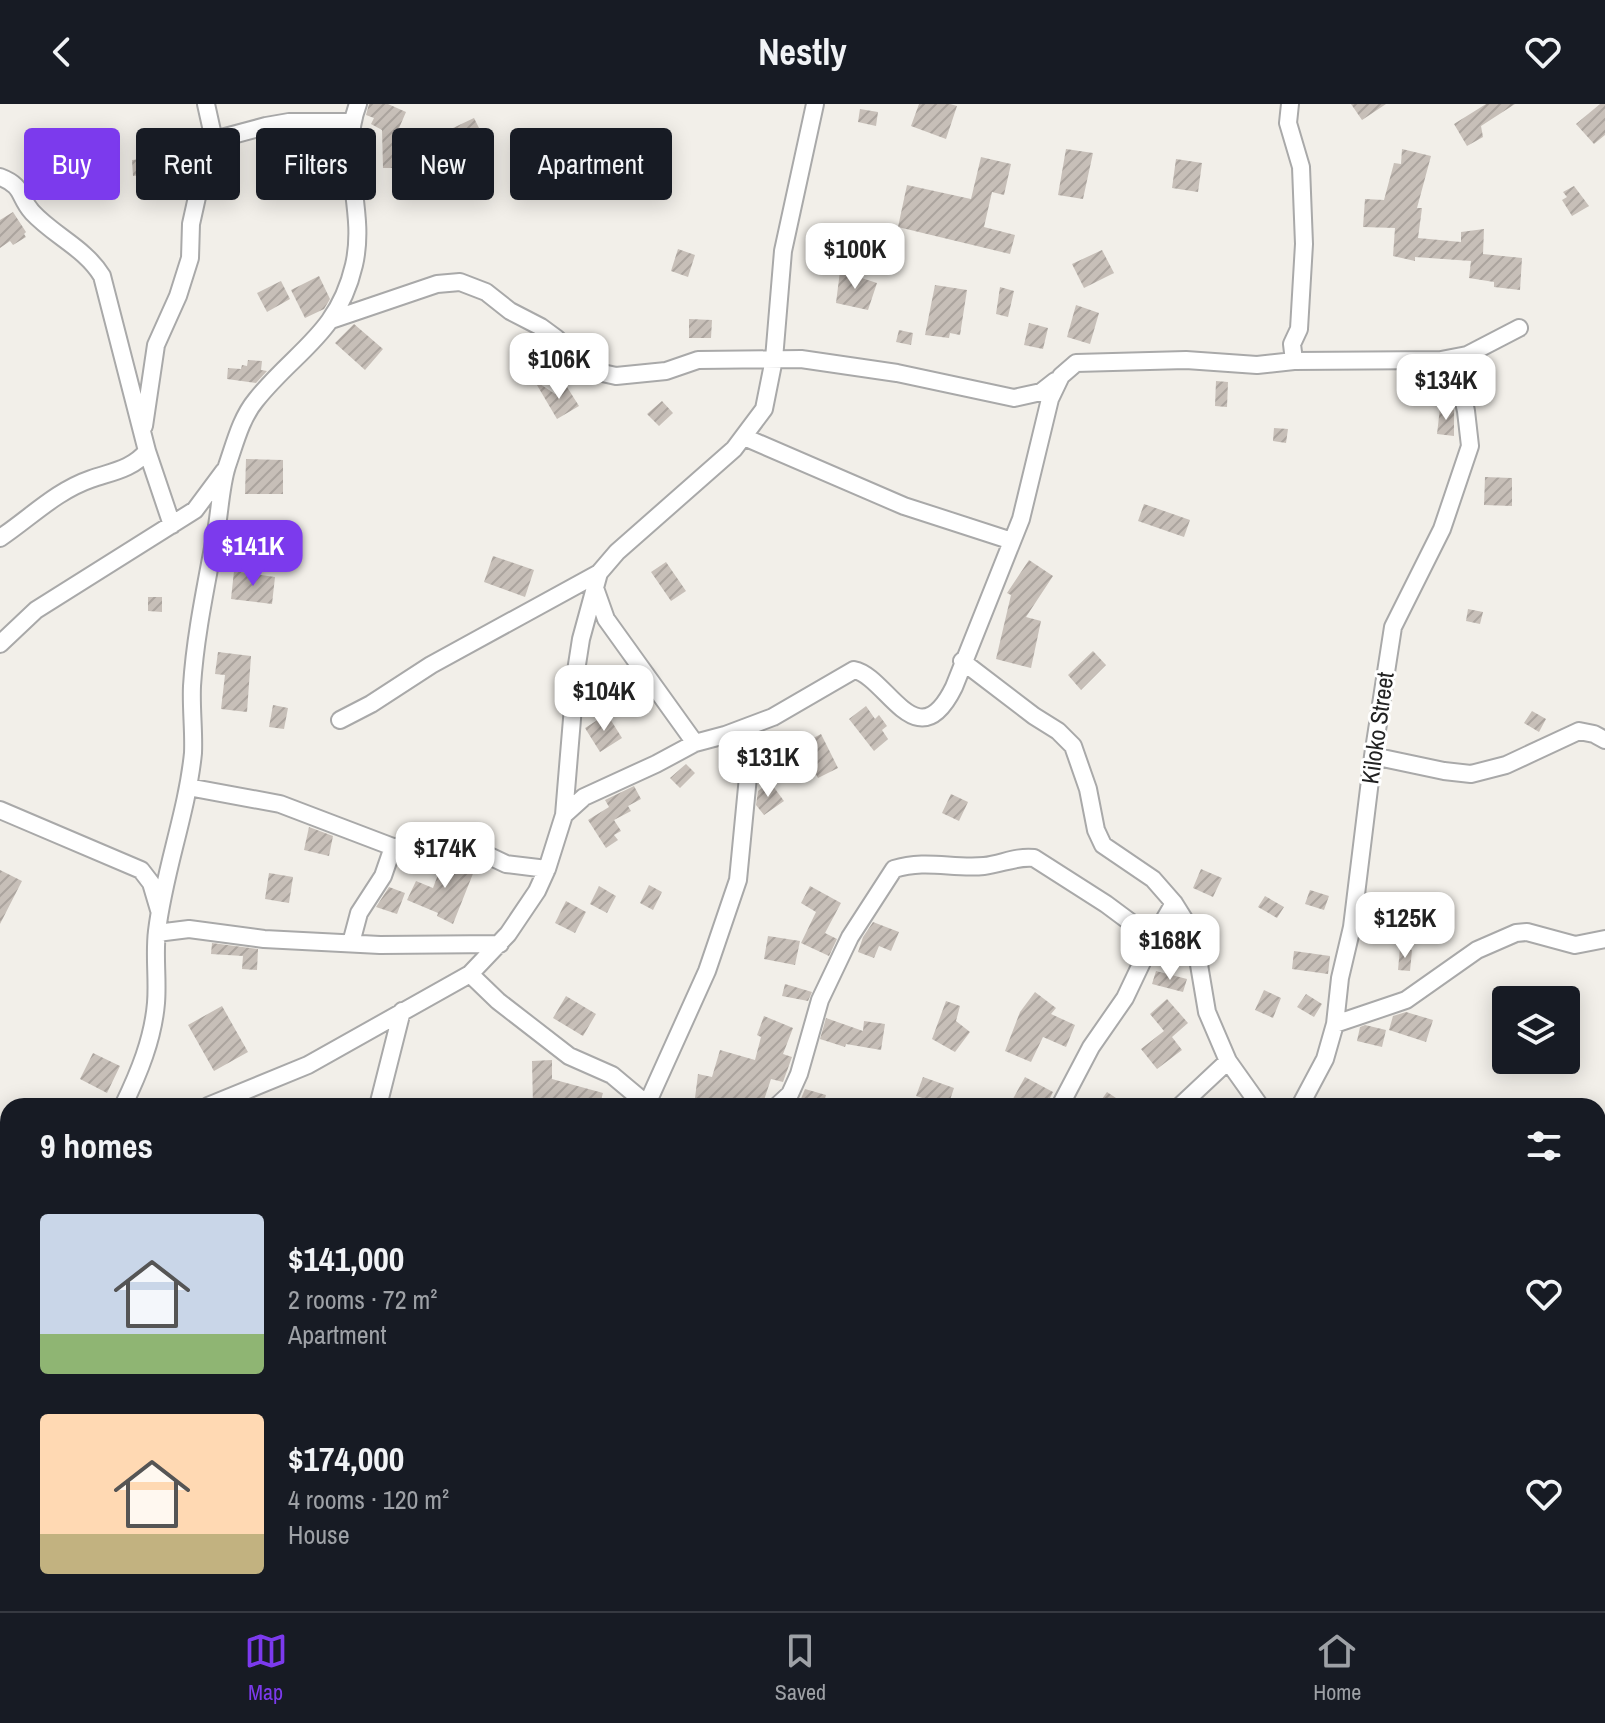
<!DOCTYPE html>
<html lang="en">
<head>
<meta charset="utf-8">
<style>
  body { margin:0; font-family:"Archivo Narrow",sans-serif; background:#20242c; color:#f1f3f6; height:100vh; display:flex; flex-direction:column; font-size:30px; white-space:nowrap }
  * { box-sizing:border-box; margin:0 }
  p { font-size:26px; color:#9ea1a6 }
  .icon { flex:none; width:44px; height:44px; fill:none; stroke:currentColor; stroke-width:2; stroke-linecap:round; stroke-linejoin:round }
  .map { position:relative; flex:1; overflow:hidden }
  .drawer { position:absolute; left:0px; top:994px; width:1606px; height:514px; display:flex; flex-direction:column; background:#171b24; border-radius:24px 24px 0 0; box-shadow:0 4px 20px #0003 }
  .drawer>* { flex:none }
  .guide { position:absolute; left:24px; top:24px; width:800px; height:72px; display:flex; gap:16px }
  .buttons { position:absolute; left:1492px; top:882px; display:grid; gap:16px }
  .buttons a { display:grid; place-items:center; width:88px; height:88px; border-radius:8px; background:#171b24; box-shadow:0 4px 20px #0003; font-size:40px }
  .price { position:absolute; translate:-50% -68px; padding:0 18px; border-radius:16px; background:#fff; color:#222; font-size:26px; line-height:52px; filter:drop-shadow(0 2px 4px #0008) }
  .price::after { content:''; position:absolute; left:50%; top:48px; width:24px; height:18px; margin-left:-12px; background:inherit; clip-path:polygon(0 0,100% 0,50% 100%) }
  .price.current { background:#7c3aed; color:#fff }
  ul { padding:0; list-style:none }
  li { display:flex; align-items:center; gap:24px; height:200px; padding:0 40px }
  li span { display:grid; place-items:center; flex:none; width:224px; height:160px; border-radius:8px; color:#555 }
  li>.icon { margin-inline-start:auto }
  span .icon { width:96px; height:96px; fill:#fffc; stroke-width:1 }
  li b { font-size:34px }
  h2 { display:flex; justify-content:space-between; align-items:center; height:96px; padding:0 40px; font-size:34px }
  .tag { padding:0 28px; border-radius:8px; background:#171b24; box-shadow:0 4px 20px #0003; font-size:28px; line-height:72px }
  .tag.current { background:#7c3aed; color:#fff }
  header { display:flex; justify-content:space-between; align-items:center; height:104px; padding:0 40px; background:#171b24; font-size:36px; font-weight:800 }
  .tab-bar { display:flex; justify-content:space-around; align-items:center; height:112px; border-top:2px solid #363941; background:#171b24; font-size:22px; color:#9ea1a6 }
  .tab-bar a { display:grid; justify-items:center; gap:4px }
  .tab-bar .current { color:#7c3aed }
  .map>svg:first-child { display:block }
</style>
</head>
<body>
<header><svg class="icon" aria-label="back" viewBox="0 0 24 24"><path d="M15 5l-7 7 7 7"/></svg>Nestly<svg class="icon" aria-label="heart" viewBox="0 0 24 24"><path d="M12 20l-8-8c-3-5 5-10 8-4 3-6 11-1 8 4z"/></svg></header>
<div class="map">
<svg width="1605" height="1507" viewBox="0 0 1605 1507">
  <defs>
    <pattern id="building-hatch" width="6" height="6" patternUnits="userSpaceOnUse" patternTransform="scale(2)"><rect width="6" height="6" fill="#c7bfb8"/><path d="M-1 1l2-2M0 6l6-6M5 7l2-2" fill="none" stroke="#aba49e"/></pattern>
  </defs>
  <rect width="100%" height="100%" fill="#f2efe9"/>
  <path fill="url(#building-hatch)" d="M369,0H388L406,8L393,38H403V63L433,57L437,75L414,80L416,89L401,93L394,65L400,64H383L382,26L371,20L374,14L366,11Z
    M919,0H950L957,2L946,35L911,22Z
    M1351,0H1386L1362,16Z
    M1486,0H1515L1481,22L1483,33L1467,42L1454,20Z
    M1600,0H1605V31L1594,40L1576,20Z
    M860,5L878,8L876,22L858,18Z
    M474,14L483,32L462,43L453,24Z
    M642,38L666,44L658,74L634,67Z
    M1066,45L1093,49L1083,95L1058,91Z
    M1402,45L1431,52L1417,104H1422L1418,134L1461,138V128L1484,125L1483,150L1522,154L1520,186L1494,183V178L1469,174L1471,157L1415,153V157L1393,152L1395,124L1363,123L1365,95L1384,96L1394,59L1401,60Z
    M157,53L159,69L133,72L132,56Z
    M981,53L1011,60L1004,91L992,88L984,123L1015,131L1010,150L898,123L907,81L971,95Z
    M1176,55L1202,59L1198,88L1172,84Z
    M1574,82L1589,102L1572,112L1562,96L1567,93L1563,88Z
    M13,108L26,128L24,130L26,133L13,141L10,137L0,144V116Z
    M678,145L695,151L688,173L671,167Z
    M1102,146L1114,169L1084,184L1072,160Z
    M840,167L877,179L868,206L836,199Z
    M319,172L330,195L324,205L305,214L291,186Z
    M281,177L290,195L267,208L257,189Z
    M935,181L967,186L960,231L950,229L949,234L925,231Z
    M1000,183L1014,187L1008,213L996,210Z
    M1076,201L1099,209L1090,240L1067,233Z
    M689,215L712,216L711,234H689Z
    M1029,219L1048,224L1043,245L1024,241Z
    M354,220L383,245L365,266L335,239Z
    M899,226L913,229L911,241L896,238Z
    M248,256L262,257L261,266L267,267L256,279L227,275L228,264L241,265L242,261L247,262Z
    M534,276L555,290L567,283L579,302L557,315Z
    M1216,277L1228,278L1227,303L1215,302Z
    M662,297L673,309L659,322L647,310Z
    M1440,304L1454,306V332L1437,330Z
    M1274,324L1288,325L1286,339L1273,337Z
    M246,355L283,356V390H245Z
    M1485,373L1512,374V402L1484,401Z
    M1144,400L1190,416L1184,433L1138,417Z
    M493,452L534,466L525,493L484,478Z
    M1029,456L1053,472L1026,513L1041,517L1031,564L996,555L1011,491L1007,489Z
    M666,458L686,487L671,497L651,468Z
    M234,467L275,473L272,500L231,495Z
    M148,493H162V508L148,507Z
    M1468,505L1483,508L1480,520L1466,517Z
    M1093,547L1106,561L1081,586L1068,571Z
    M218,548L251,552L247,608L221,605L225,571L215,570Z
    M273,601L288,604L284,625L269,623Z
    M866,602L875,615L879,611L887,622L882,626L888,635L874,647L849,615Z
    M1532,607L1546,615L1539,628L1524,619Z
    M607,610L622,634L600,648L585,624Z
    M821,630L838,664L818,674L800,641Z
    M686,660L695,669L680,684L670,674Z
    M770,678L784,697L764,711L756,701L758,687Z
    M634,682L641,695L628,702L631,707L614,716L621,727L614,731L618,736L606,744L588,716L609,703L605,696Z
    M951,690L968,698L959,717L942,709Z
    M309,723L333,732L329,752L304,746Z
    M444,755L476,762L453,820L437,812L438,809L407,796L416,777L433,784Z
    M1201,765L1222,774L1213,793L1193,784Z
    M0,766L22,777L0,820Z
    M269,769L293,773L289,799L265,795Z
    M649,781L662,788L653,806L640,799Z
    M599,782L616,792L607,809L590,800Z
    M810,782L841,799L825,829L837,835L829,852L801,839L816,808L801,799Z
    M389,783L405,789L397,810L376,803Z
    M1310,786L1329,792L1324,806L1305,800Z
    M1265,792L1284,803L1277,814L1258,803Z
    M566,797L586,808L575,829L555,819Z
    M873,818L899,828L891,847L879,842L874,854L858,848L863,833Z
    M768,832L800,837L795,861L764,855Z
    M212,839L258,845L257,866L242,865L243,852L211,850Z
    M1400,844L1412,846L1410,867L1398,866Z
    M1294,847L1330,852L1328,870L1292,865Z
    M1156,867L1187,875L1183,888L1152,880Z
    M785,880L812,888L808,897L782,892Z
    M1264,886L1281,894L1273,914L1255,906Z
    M1035,888L1056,904L1051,910L1075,921L1066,943L1043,933L1031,958L1005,947L1020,908Z
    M1306,890L1322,900L1314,913L1297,903Z
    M566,892L596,910L583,932L553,914Z
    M1167,895L1188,919L1172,933L1182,946L1157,965L1141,945L1164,927L1150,910Z
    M946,897L960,902L956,917L970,928L955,948L932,935Z
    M222,902L248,948L214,967L188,921Z
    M1406,908L1433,916L1426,938L1389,926L1393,912Z
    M764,912L793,924L783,950L792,953L783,978L771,975L762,1002H694L698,970L712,973L720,946L755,956L761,933L757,931Z
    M826,914L863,927L864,917L885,920L881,946L846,940L845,943L820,935Z
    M1365,921L1386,926L1382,943L1357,937L1360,923Z
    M93,949L120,962L107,989L80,975Z
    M552,956V975L603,989L599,1002H572L552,997L553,1002H533L532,957Z
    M923,973L954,984L948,1002L916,992Z
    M1025,973L1053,988L1046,1002H1009Z
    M805,985L826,991L823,1002H798Z
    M1107,988L1128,1002H1097Z"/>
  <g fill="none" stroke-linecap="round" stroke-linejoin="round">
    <defs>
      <path id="minor" d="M1290,0L1288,19L1301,63L1304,140L1299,225L1292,240L1294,257
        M214,36L266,22L289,18H352
        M0,73C24,82 18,92 32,108C54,132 85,144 102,172L147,347L172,421
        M331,216L437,180L460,178L486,188L510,207L541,223L556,234L589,266L616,272L666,267L698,256L801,255L897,269L1014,294L1041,288L1055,277
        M144,322L156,241L178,192L190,154L191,120L205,57L214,36L206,0
        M744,333L904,402L1012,437
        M0,434C30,414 56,387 91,375C111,368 133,365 147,347
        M595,484L606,515L695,639
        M0,540L36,506L195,406L224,367
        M962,557L1034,612L1058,627L1073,642L1088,685L1096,726L1103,741L1153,775L1174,799L1194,831L1207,908L1228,957L1260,1002
        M340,616L371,600L431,561L599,469
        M1373,652L1444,667L1471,670L1506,661L1579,627L1594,630L1605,636
        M188,683L280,700L393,743L433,742L485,750L506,760L547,765
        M0,706L141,766L151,779L159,806
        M564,711L584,693L656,660L695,639L725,631L773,613L854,566C887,572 917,658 954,583L1021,415L1050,295L1061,272L1076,259L1186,256L1257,261L1294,257L1441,256L1467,251L1519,224
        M157,829L189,825L264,835L380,841L500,840
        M351,839L359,809L383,772L393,743
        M470,870L498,897L569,952L612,971L649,1002
        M1335,920L1406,896L1477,846L1516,829L1527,828L1575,841L1605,835
        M647,1000L707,867L738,776L753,621
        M123,1002C139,969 153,935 156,899C158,875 154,851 157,827C164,767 187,709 193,649C194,627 191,605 192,582C195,533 206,482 215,433C220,410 220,384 227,362C235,339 241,314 256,296C296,246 338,230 354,161C367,105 337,55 358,0
        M208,1002L308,961L470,870L508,830L537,787L547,765L564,711L576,567L581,535L599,469L617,448L734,345L764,305L774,255L783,147L815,0
        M378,1002L402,907
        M777,1002L790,990L799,970L820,896L850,833L894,765C926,755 952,765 984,762C1002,760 1016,752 1034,754L1106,800L1153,835
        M1060,1002L1091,943L1125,894L1153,835L1174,799
        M1180,1002L1228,957
        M1300,1002L1325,955L1335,920L1340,874L1352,823L1373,652L1393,523L1442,425L1470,342L1466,307L1454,254
        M0,1094L8,1114
        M0,1248L8,1233
        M1598,1341L1605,1394
        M210,1500L224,1507
        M598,1500V1507
        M1534,1500L1535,1507
        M50,1507L73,1500
        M353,1507L354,1500
        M671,1507V1500
        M849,1507L855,1500
        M956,1507L963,1500"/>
      <path id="major" d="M1598,1493L1605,1490
        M1564,1507L1581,1500"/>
    </defs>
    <use href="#minor" stroke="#a9a9a9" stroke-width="20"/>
    <use href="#major" stroke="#a06b00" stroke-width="26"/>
    <use href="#minor" stroke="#fff" stroke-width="16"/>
    <use href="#major" stroke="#fcd6a4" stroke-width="22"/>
  </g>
  <g text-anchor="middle" stroke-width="6" stroke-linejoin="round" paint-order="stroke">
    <g font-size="24" fill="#222" stroke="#fff">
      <text transform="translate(1378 624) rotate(-82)" y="8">Kiloko Street</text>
    </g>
  </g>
</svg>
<div class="buttons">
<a><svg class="icon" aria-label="layers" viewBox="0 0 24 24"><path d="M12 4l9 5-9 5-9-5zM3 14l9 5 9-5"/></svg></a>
</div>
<b class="price" style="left:855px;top:187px">$100K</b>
<b class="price" style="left:559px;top:297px">$106K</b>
<b class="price" style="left:1446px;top:318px">$134K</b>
<b class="price current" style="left:253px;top:484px">$141K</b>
<b class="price" style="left:604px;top:629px">$104K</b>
<b class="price" style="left:768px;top:695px">$131K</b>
<b class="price" style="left:445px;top:786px">$174K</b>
<b class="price" style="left:1405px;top:856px">$125K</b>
<b class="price" style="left:1170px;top:878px">$168K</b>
<div class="guide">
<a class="tag current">Buy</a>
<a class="tag">Rent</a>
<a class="tag">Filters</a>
<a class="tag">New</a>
<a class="tag">Apartment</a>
</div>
<section class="drawer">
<h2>9 homes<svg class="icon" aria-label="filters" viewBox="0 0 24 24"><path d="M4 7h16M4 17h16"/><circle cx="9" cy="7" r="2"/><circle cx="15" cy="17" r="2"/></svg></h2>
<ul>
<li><span style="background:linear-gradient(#c9d6e8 75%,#8fb573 0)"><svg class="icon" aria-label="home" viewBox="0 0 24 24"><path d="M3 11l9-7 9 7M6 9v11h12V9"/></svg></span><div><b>$141,000</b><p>2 rooms · 72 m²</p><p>Apartment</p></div><svg class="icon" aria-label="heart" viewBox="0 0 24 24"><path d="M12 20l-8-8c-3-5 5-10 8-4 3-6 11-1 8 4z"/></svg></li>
<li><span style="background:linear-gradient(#ffd9b3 75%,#c2b280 0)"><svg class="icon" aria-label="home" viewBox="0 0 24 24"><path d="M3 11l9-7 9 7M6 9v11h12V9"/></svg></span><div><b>$174,000</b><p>4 rooms · 120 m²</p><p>House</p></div><svg class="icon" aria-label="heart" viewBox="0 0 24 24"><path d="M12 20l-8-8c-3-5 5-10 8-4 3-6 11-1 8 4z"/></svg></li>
</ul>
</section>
</div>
<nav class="tab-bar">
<a class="current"><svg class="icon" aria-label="map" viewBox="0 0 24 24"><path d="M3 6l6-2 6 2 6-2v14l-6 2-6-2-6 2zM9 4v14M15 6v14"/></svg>Map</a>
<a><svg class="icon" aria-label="saved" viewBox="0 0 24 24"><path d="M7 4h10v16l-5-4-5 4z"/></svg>Saved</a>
<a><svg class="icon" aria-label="home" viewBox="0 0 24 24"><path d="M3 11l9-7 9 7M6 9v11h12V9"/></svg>Home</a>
</nav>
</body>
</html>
